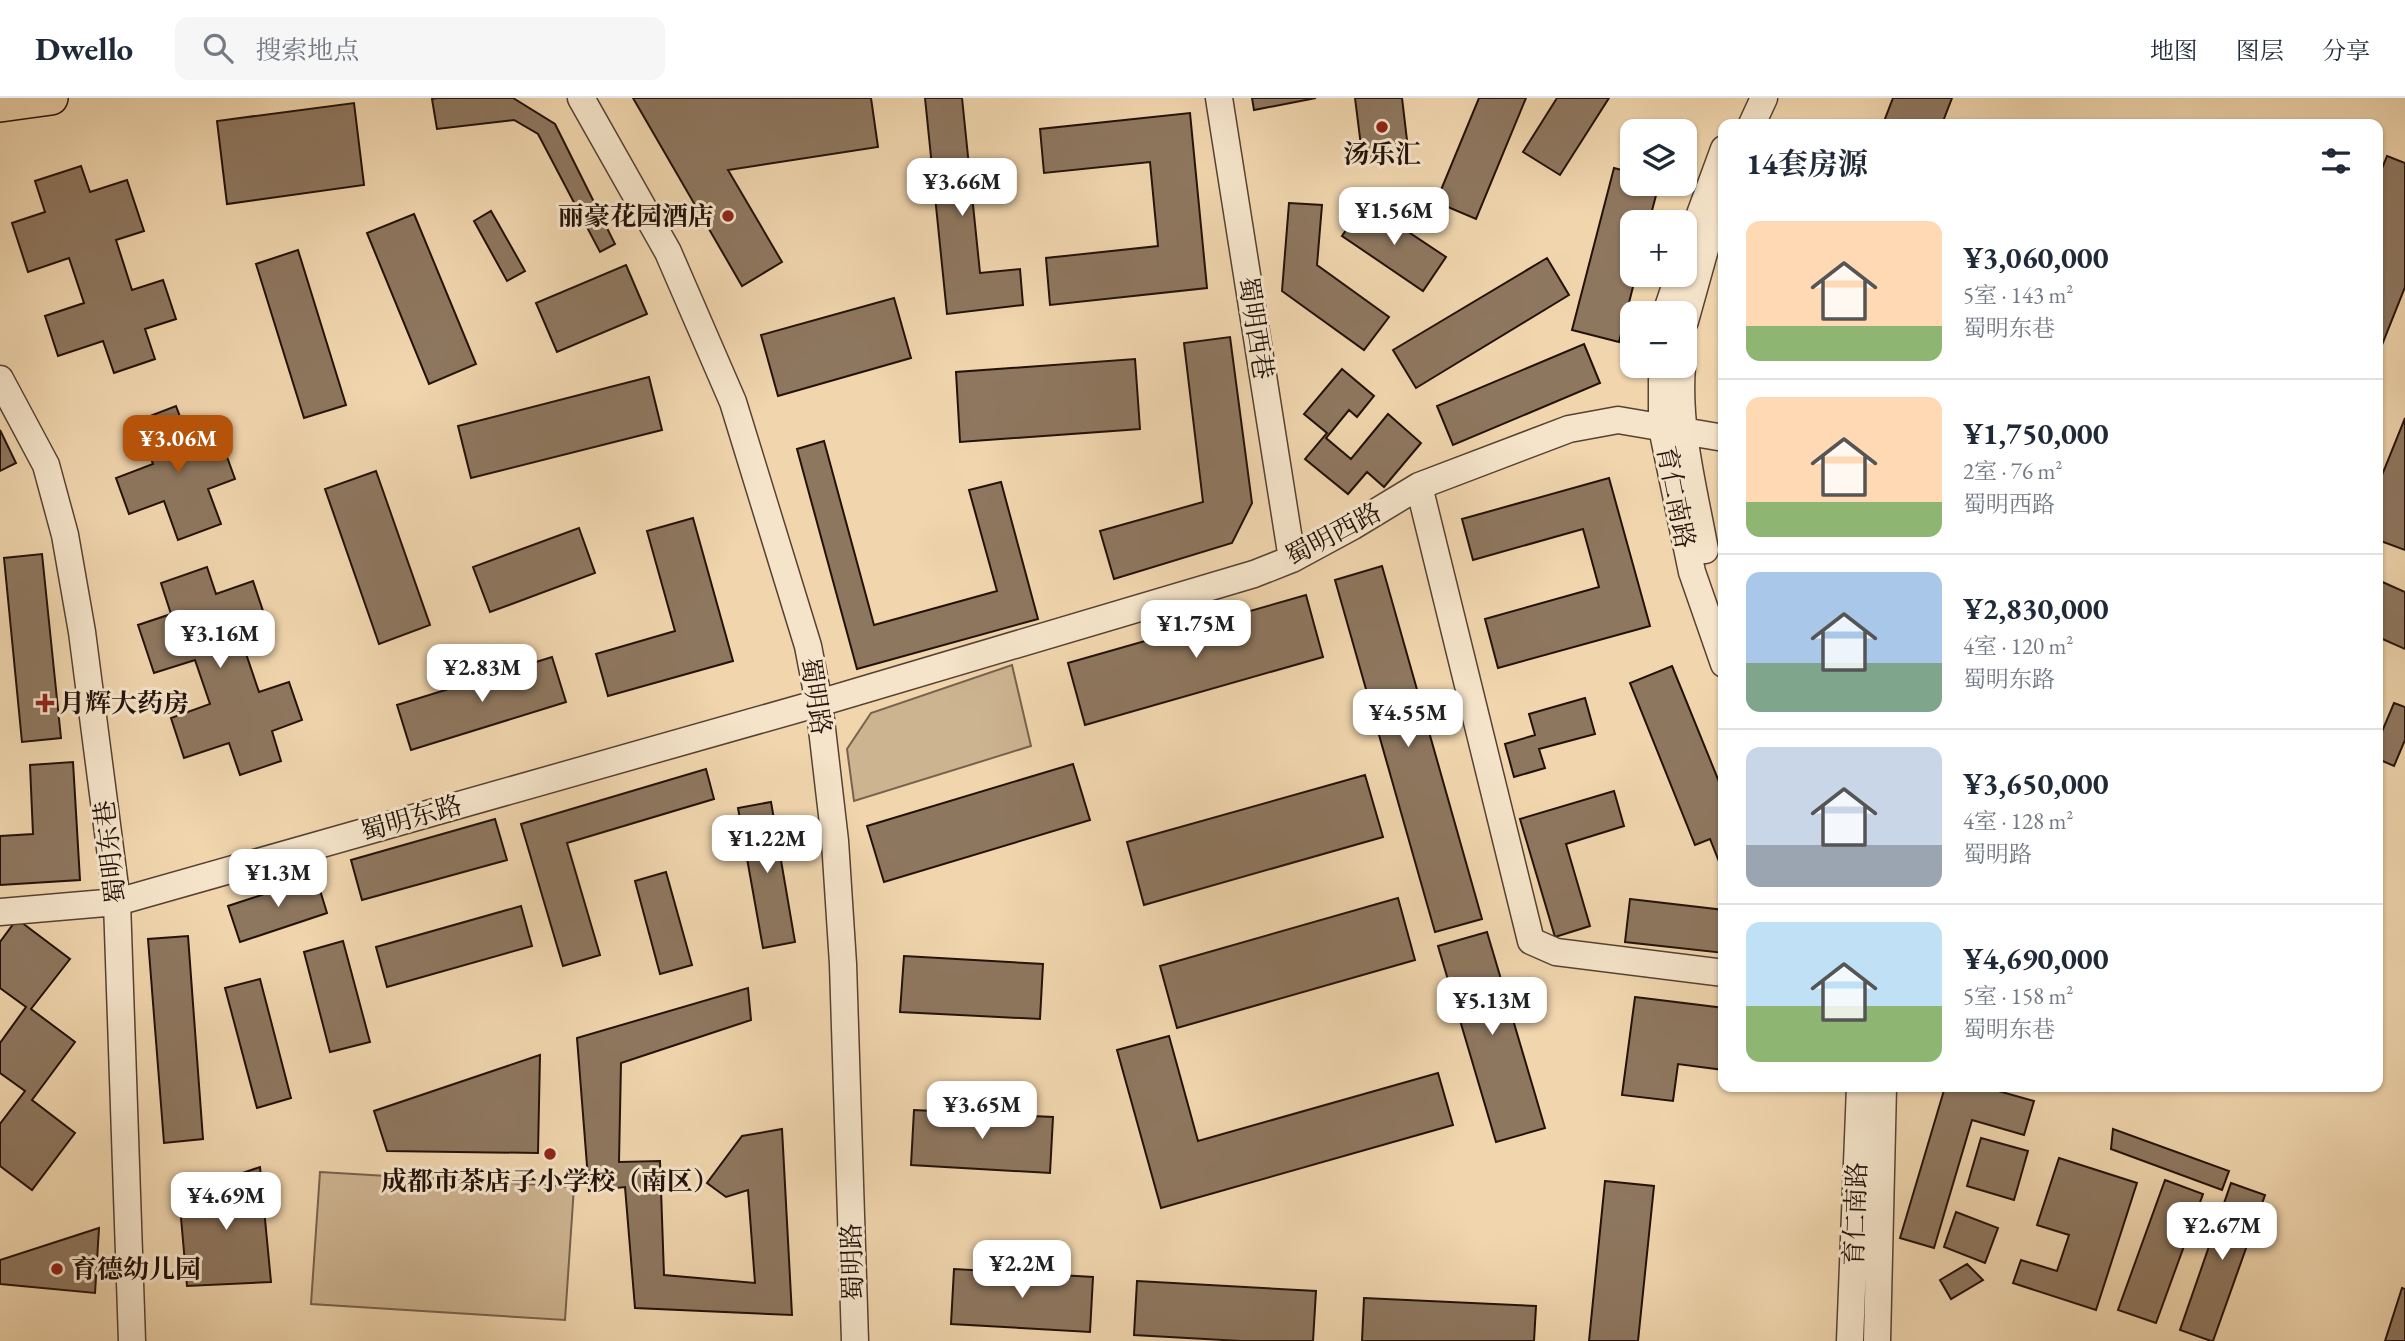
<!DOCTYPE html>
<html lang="zh">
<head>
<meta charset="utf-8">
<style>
  body { margin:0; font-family:"EB Garamond","Noto Serif SC",serif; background:#f6f6f7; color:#1f2937; height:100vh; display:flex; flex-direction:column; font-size:26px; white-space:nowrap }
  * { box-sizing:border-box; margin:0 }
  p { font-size:23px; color:#747a83 }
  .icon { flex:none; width:38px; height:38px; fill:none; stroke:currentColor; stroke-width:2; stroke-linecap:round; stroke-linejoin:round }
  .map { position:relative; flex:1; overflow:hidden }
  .drawer { position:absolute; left:1718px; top:21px; width:665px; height:973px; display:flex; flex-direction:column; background:#fff; border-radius:14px; box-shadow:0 2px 5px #0004 }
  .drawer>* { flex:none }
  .fabs { position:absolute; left:1620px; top:21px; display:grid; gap:14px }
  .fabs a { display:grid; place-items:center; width:77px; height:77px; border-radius:14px; background:#fff; box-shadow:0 2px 5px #0004; font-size:35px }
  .price { position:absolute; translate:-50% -60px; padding:0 16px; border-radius:14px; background:#fff; color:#222; font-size:23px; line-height:46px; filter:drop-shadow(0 2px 4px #0008) }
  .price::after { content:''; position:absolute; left:50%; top:42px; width:21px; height:16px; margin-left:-10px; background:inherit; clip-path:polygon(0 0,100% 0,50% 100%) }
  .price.on { background:#b45309; color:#fff }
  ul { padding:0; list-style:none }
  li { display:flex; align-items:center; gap:21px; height:175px; padding:0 28px }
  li+li { border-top:2px solid #e0e1e3 }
  li span { display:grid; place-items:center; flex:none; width:196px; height:140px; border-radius:14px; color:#555 }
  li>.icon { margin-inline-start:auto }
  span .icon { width:84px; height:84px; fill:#fffc; stroke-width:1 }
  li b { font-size:30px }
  h2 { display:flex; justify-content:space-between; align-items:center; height:84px; padding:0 28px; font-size:30px }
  header { display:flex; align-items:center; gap:42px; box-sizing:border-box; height:98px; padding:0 35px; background:#fff; border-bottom:2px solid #e0e1e3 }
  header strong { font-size:33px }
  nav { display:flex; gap:38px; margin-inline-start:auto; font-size:24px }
  .search { width:490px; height:63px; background:#f6f6f7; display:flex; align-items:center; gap:18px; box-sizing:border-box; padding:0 24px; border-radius:14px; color:#747a83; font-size:26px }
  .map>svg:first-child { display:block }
</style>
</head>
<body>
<header>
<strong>Dwello</strong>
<div class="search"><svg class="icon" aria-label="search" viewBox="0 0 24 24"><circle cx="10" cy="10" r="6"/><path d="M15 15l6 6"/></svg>搜索地点</div>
<nav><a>地图</a><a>图层</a><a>分享</a></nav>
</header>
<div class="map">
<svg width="2405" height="1243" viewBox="0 0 2405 1243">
  <rect width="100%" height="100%" fill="#f0d5ad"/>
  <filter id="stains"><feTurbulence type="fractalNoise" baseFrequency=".00286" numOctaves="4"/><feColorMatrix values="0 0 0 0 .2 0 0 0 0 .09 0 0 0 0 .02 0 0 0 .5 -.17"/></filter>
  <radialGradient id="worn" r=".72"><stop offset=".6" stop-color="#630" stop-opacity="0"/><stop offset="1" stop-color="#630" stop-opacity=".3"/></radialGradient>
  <path fill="#cdb491" stroke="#78624e" stroke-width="2" d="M1012,567L1031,648L854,703L847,651L871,615Z
    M320,1074L574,1089L565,1222L311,1206Z"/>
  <path fill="#8e775f" stroke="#23110a" stroke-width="2" d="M437,0H513L555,26L615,146L600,154L538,36L514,22L437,31L432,1Z
    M633,0H871L878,49L728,72L782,164L742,188Z
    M925,0H962L980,175L1020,171L1023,207L947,216Z
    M1252,0H1316L1254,12Z
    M1355,0H1402L1409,59L1363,64Z
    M1479,0H1526L1476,121L1436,104Z
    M1557,0H1609L1560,77L1523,54Z
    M1893,0H1952L1942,26H1883Z
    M354,5L364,87L227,106L217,23Z
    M1190,15L1207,190L1050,207L1046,160L1158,148L1150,64L1044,75L1040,31Z
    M2387,58L2405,65V189L2378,257V80Z
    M81,68L90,94L127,82L144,133L116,142L132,192L163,182L176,221L145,231L155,261L114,275L103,243L58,258L45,218L84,205L69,160L28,174L12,125L45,114L35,83Z
    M1614,70L1633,75V86H1659L1649,124H1633V177H1636L1619,244L1572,232Z
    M1289,105L1322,107L1317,167L1389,219L1364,252L1282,193Z
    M1365,105L1446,159L1423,193L1342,138Z
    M491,113L525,173L507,183L474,123Z
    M414,116L476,266L429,286L367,135Z
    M298,152L346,307L304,320L256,166Z
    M1547,160L1569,197L1416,290L1393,252Z
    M626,167L647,216L557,254L536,205Z
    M894,200L911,260L778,298L761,237Z
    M1230,239L1252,405L1232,445L1114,481L1100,433L1203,404L1184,245Z
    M1584,246L1600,285L1453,347L1437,308Z
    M1135,261L1140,331L960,344L956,274Z
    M1342,271L1374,298L1357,319L1349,312L1326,340L1351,361L1388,316L1421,345L1384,389L1367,374L1348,396L1305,361L1327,335L1304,316Z
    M649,279L662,332L471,380L458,328Z
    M176,308L191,348L219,337L235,381L208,391L221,426L178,442L164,403L129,416L116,380L153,366L137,323Z
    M2405,320V452L2378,442V387Z
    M0,332L16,365L0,373Z
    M824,343L874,527L997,493L969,392L1001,384L1038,521L857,571L797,351Z
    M376,373L430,527L379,546L325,391Z
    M1609,380L1650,528L1498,570L1485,521L1599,489L1583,431L1473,462L1462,421Z
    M693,420L733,563L608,598L596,556L675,533L647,433Z
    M579,430L595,475L490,514L473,469Z
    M42,456L61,640L22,644L4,460Z
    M1382,468L1482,821L1435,834L1335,482Z
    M207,469L216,496L253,483L270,534L242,544L259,594L289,584L302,622L272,633L281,663L240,677L229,645L184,660L171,620L210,606L195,562L154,575L138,527L171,516L161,485Z
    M2378,482L2405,494V551L2378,539Z
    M1306,497L1323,559L1085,627L1068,565Z
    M552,559L566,604L411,652L397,607Z
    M1672,568L1724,696V776L1710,741L1695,747L1630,585Z
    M1585,600L1595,636L1539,651L1545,670L1514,679L1505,646L1535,637L1529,616Z
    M2394,605L2405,609V642L2394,668L2378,661V643Z
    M73,664L80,782L0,787V738L33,736L30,667Z
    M1073,666L1090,722L884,784L867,728Z
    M706,671L714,701L567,745L600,857L563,868L521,726Z
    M1365,677L1383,739L1144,807L1127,744Z
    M1614,693L1624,728L1566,746L1590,828L1555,839L1520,721Z
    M771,704L795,844L763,850L738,710Z
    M495,721L507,762L362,802L351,762Z
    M666,774L692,867L660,876L635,783Z
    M316,779L327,815L240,844L228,808Z
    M1398,800L1415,862L1177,930L1160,868Z
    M1630,801L1724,812V855L1625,844Z
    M521,808L532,848L387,889L376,849Z
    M17,821L70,861L31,911L75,944L32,1002L75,1035L32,1092L0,1068V1026L25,993L0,975V945L26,909L0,890V844Z
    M1487,834L1545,1030L1496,1044L1438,848Z
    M188,838L203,1041L164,1045L148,841Z
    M343,843L370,944L330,954L304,854Z
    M904,858L1043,866L1040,921L900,914Z
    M260,881L291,1000L257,1010L225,890Z
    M748,890L751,922L621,965L619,1064L660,1063L664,1177L755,1185L748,1092L726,1099L707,1085L742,1038L782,1031L792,1217L635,1210L625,1089L589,1093L577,940Z
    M1635,899L1724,910V972L1678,966L1673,1003L1622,997Z
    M1169,938L1198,1043L1438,975L1453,1027L1161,1110L1117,952Z
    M540,957L538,1055L387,1053L374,1013Z
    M1945,989H1984L2034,1003L2024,1037L1972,1022L1934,1150L1900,1140Z
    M914,1012L1053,1019L1050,1075L911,1067Z
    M2113,1031L2229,1073L2222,1092L2111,1051Z
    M1981,1040L2028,1053L2014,1102L1967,1088Z
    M2059,1060L2137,1085L2096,1212L2013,1185L2021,1162L2057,1173L2069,1137L2037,1127Z
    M260,1069L271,1184L187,1188L179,1097Z
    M2165,1082L2203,1096L2156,1225L2118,1212Z
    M1605,1083L1654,1088L1638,1243H1589Z
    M2231,1085L2265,1097L2213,1243H2211L2180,1232Z
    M1956,1114L1998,1130L1985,1165L1944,1149Z
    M99,1130L95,1195L0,1186V1162Z
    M1967,1166L1983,1182L1951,1201L1940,1182Z
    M954,1171L1093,1179L1090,1234L951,1226Z
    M1137,1183L1316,1193L1313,1243H1241L1134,1237Z
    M2402,1190L2405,1191V1243H2385Z
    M1364,1200L1536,1208L1534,1243H1362Z"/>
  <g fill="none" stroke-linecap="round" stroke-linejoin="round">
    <defs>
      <path id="minor" d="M581,0L668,154L733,304L808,548L819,605L835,743L843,866L855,1243
        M1219,0L1292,461
        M1752,26L1764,0
        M1699,119L1724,51
        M1666,215L1679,177
        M1685,223L1709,137L1724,96
        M1662,268V330L1692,474L1724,566
        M1682,268C1677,329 1694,392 1705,452
        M0,281L46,367L65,437L82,534L117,804L132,1243
        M1419,388L1531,843L1556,854L1724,875
        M0,814L117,804L819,605L1254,476L1292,461L1353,428L1419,388L1569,331L1618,322L1724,340
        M1850,1243L1860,989
        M1877,1243L1883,989"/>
      <path id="major" d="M0,7L51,0"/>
    </defs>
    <use href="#minor" stroke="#564233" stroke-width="29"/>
    <use href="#major" stroke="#23110a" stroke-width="36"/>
    <use href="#minor" stroke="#f5e4ca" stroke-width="26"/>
    <use href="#major" stroke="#f0d5ad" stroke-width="33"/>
  </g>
  <g fill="#8f2418" stroke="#f5e4ca" stroke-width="2.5">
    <circle cx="1382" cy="29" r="7"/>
    <circle cx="728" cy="118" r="7"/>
    <path d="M41.5 594.5h7v7h7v7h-7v7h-7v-7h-7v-7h7z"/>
    <circle cx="550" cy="1056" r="7"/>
    <circle cx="57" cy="1171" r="7"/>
  </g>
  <g text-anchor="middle" stroke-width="6" stroke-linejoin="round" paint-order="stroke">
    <g font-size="26" font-weight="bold" fill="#23110a" stroke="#f5e4ca">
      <text x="1382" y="65">汤乐汇</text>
      <text x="714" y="127" text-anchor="end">丽豪花园酒店</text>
      <text x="59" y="614" text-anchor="start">月辉大药房</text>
      <text x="550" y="1092">成都市茶店子小学校（南区）</text>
      <text x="71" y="1180" text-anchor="start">育德幼儿园</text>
    </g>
    <g font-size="26" fill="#23110a" stroke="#f5e4ca">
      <text transform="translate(1256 230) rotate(81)" y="9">蜀明西巷</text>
      <text transform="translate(1676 399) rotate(79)" y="9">育仁南路</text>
      <text transform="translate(1333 436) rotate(-28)" y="9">蜀明西路</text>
      <text transform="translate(816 598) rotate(81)" y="9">蜀明路</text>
      <text transform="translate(411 720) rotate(-16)" y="9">蜀明东路</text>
      <text transform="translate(110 754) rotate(-97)" y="9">蜀明东巷</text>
      <text transform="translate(1855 1116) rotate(-88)" y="9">育仁南路</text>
      <text transform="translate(852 1164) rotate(-92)" y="9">蜀明路</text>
    </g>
  </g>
  <rect width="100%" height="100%" filter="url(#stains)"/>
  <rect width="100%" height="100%" fill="url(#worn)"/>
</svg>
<div class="fabs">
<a><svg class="icon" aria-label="layers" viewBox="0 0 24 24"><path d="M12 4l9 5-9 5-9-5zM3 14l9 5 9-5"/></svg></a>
<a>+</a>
<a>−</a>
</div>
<b class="price" style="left:962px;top:120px">¥3.66M</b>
<b class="price" style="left:1394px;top:149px">¥1.56M</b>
<b class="price on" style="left:178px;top:377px">¥3.06M</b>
<b class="price" style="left:1196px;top:562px">¥1.75M</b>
<b class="price" style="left:220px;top:572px">¥3.16M</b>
<b class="price" style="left:482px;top:606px">¥2.83M</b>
<b class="price" style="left:1408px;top:651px">¥4.55M</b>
<b class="price" style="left:767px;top:777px">¥1.22M</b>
<b class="price" style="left:278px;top:811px">¥1.3M</b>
<b class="price" style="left:1492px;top:939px">¥5.13M</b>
<b class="price" style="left:982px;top:1043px">¥3.65M</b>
<b class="price" style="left:226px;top:1134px">¥4.69M</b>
<b class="price" style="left:2222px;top:1164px">¥2.67M</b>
<b class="price" style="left:1022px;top:1202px">¥2.2M</b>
<section class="drawer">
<h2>14套房源<svg class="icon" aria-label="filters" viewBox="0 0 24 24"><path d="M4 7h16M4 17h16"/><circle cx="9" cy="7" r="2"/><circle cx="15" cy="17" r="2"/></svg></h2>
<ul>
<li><span style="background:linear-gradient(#ffd9b3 75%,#8fb573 0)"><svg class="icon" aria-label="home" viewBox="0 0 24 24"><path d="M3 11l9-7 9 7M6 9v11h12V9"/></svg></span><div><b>¥3,060,000</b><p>5室 · 143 m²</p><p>蜀明东巷</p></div></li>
<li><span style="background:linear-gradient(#ffd9b3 75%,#8fb573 0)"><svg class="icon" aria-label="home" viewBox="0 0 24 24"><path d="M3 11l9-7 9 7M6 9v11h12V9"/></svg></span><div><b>¥1,750,000</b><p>2室 · 76 m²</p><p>蜀明西路</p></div></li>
<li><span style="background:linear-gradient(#a9c7e8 65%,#7fa58c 0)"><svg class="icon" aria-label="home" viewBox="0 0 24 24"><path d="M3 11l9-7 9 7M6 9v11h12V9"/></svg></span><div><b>¥2,830,000</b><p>4室 · 120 m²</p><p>蜀明东路</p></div></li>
<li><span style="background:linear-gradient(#c9d6e8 70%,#9aa5b1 0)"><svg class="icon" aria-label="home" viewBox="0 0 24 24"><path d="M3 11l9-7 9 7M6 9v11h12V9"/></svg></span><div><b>¥3,650,000</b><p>4室 · 128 m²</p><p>蜀明路</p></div></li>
<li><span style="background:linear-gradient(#bfe0f5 60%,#8fb573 0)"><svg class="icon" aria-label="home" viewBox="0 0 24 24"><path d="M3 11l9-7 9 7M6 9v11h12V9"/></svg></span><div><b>¥4,690,000</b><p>5室 · 158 m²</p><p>蜀明东巷</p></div></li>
</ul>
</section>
</div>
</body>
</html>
